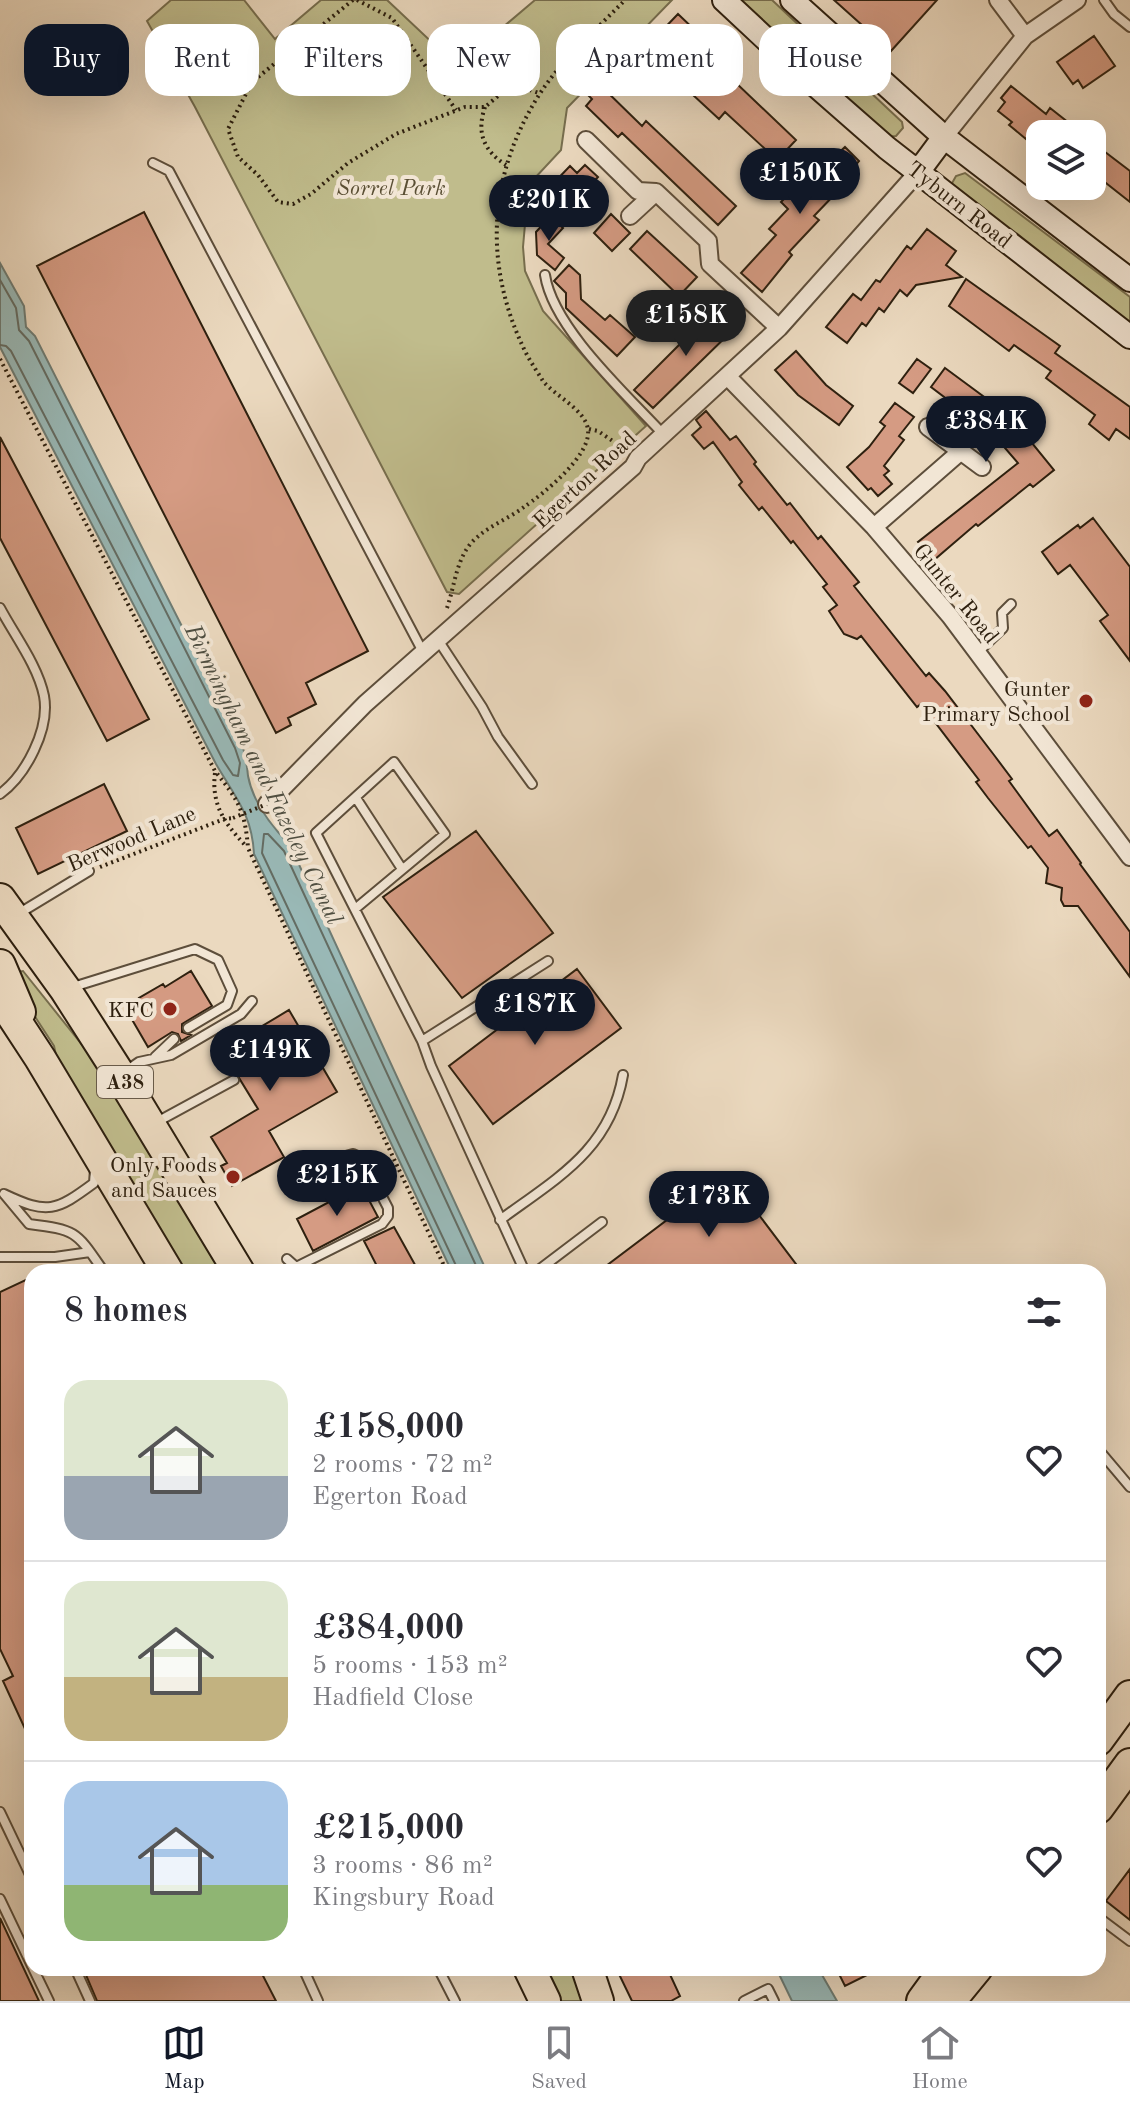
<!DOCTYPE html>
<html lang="en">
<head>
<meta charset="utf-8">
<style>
  body { margin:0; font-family:"Old Standard TT",serif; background:#f7f7f7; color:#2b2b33; height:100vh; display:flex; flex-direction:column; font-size:30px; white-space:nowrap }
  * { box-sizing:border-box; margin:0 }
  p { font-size:26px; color:#7c7c81 }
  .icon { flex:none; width:44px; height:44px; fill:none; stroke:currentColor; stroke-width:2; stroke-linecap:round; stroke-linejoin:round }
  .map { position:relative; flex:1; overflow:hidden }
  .side { position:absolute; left:24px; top:1264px; width:1082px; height:712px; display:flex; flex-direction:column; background:#fff; border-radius:24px; box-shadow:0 8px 32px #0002 }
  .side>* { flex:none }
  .hud { position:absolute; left:24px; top:24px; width:1082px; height:72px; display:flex; gap:16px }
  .controls { position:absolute; left:1026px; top:120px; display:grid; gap:16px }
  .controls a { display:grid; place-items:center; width:80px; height:80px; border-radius:16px; background:#fff; box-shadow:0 8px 32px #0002; font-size:40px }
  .price { position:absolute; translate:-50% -68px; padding:0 18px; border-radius:28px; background:#111827; color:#fff; font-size:26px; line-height:52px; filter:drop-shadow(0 2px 4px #0008) }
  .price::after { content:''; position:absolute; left:50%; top:48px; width:24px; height:18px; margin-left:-12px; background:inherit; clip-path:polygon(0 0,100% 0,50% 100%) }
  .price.on { background:#222; color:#fff }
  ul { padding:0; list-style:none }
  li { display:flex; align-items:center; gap:24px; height:200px; padding:0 40px }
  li+li { border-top:2px solid #e1e1e2 }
  li span { display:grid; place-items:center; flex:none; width:224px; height:160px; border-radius:24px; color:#555 }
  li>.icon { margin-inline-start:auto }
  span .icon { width:96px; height:96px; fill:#fffc; stroke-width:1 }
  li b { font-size:34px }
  h2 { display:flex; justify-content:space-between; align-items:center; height:96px; padding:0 40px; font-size:34px }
  .chip { padding:0 28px; border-radius:24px; background:#fff; box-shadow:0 8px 32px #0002; font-size:28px; line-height:72px }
  .chip.on { background:#111827; color:#fff }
  .tab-bar { display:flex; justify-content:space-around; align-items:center; height:112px; border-top:2px solid #e1e1e2; background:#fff; font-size:22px; color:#7c7c81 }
  .tab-bar a { display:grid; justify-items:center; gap:4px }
  .tab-bar .on { color:#111827 }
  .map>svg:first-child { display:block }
</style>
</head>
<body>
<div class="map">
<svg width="1130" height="2001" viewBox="0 0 1130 2001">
  <rect width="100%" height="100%" fill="#ebd9bf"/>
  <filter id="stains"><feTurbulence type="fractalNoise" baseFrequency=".0025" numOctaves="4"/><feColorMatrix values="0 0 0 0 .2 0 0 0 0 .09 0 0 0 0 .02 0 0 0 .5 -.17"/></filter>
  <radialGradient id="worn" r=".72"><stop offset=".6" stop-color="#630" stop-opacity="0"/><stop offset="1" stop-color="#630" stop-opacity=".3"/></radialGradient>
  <path fill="#c0bc8c" stroke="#776e4e" stroke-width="2" d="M171,0H244L275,39L321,0H387L457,66L535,0H672L567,108L561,150L533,180L526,213L523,247L525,271L543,311L646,426L459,594L447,592L195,107L147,21Z
    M736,0H772L902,122L903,128L896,136L886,137Z
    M965,173L1130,297V328L951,185L956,176Z
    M23,971L91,1056L223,1272H177L60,1073L54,1046L30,1009L17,972Z
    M540,1968H572L584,2001H556Z"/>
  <path fill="#99b9b7" stroke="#6e7c74" stroke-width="2" d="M0,263L24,306L26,327L35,336L242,745C246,756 247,765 248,776C253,802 272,827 290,845L487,1272H452L254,854C252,814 235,797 216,764L0,347Z
    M776,1968H818L837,2001H792Z"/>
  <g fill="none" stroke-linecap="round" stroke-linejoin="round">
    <path stroke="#646c63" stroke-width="2" d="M0,280L16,308L19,330L29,341L235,748L240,763L238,776L233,775L223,760L11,351L6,346L0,345
      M459,1272L262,853L264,834H268L284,851L479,1272"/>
  </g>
  <path fill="#d59b83" stroke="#2e200f" stroke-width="2" d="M834,0H937L891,51Z
    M678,14L699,34L692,41L796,140L777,160L725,112L719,119L693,95L698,90L670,64L652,83L631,63Z
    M1094,36L1115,66L1083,88L1078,80L1073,84L1057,62Z
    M598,83L642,126L646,121L736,206L718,225L622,133L618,137L586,106L592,99L587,94Z
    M1011,86L1046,114L1050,108L1083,134H1030L1026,139L1009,125L1012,122L998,111L1005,102L1001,98Z
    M1092,142L1130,171V202L1092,172Z
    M845,147L859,161L854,167L858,170L814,216L819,220L789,252L792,255L762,292L741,273L776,235L769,229L788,209L781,202L824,158L829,162Z
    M585,165L598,177L566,211L546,191L570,166L577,173Z
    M144,212L368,651L306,683L316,704L288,718L291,725L276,733L37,266Z
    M611,214L630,233L612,251L594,233Z
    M551,216L563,228L548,244L564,258L555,270L537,255L536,232Z
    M927,229L956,251L946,265L962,277L916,285L907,296L900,290L884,312L879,308L866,326L862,323L847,343L826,327L853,294L861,300L876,280L880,282L907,246L911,249Z
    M647,231L697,277L679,296L630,249Z
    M569,265L580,275L581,299L605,320L610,315L635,337L617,356L566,308V293L554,281Z
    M966,279L1060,346L1055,353L1130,407V439L1116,429L1109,440L1089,424L1095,415L1046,378L1051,371L1014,345L1009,351L949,306Z
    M721,306L740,323L653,408L634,390L686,338L689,341Z
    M796,351L826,385L853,406L839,425L798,395L775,370Z
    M917,359L931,369L913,393L899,383Z
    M945,368L1010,416L1054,470L1033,487L1030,484L978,526L976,524L934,560L918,542L1018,463L993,434L931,387Z
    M895,403L914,417L899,436L904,440L884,466L889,471L884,475L892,484L878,496L871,488L868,490L847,467L869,447L885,426L880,422Z
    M706,411L730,440L736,436L756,462L754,464L787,505L790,503L818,539L821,536L859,582L854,586L926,676L929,673L945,691L994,755L1012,779L1009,781L1049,836L1057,830L1081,863L1080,864L1130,932V977L1078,906H1064L1061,900L1062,888L1046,883L1048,868L1031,846L1028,848L988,798L976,782L979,780L921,704L917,707L861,636L857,639L844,634L829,611L837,605L823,587L827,584L793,541L791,543L762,507L759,510L739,485L742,482L713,442L704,449L692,435L701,427L696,420Z
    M0,437L149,719L107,741L0,538Z
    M1093,518L1130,567V661L1100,621L1108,615L1070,565L1058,574L1042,552L1078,525L1080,528Z
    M104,784L127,831L38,874L16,828Z
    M476,831L553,933L462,998L383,897Z
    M577,969L621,1028L493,1124L449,1066Z
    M191,971L212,1006L182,1024V1032L191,1035L181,1041L178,1034L172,1032L148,1047L127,1011L141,1002L139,998L163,984L165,987Z
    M289,1010L337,1092L269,1131L284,1157L232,1186L221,1166L227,1163L211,1137L258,1109L222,1050Z
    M728,1174L802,1272H598Z
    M361,1185L378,1217L313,1251L297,1219Z
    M394,1227L419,1272H380L364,1241Z
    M32,1277V1744L3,1681L13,1676L0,1649V1292Z
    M1130,1869V1920L1106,1901Z
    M0,1918L39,2001H0Z
    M83,1968H259L276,2001H97Z
    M616,1968H667L680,1996L671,2001H632Z
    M836,1968H881L845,1986Z"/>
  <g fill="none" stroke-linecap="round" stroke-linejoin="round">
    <defs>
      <path id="lane" d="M1104,0L1114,14L1130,27
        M153,163L169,171L423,652
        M545,275C553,328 626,394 663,434
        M0,608C15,636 38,666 44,696C50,729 26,775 0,794
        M438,640L482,707L498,737L532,784
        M978,652L1003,628L1002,613L1011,604
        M356,798L402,869
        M355,909L445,834L394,762L316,833L422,1041L431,1066L525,1272
        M18,914L89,871
        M73,987L195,949L218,960L232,991L227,1005L188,1028
        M422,1041L548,961
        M155,1057L174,1039
        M126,1071L139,1062L171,1055L241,1014L252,1001
        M155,1123L234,1080
        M95,1169L94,1183C56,1211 48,1215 4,1194L29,1224C76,1230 76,1231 102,1269L115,1272
        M500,1220C557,1178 610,1150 623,1075
        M0,1257H55L90,1252
        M287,1259L296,1267L382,1224L388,1216V1208L362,1158L353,1154L342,1157
        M536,1272L602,1222
        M1098,1449L1130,1487
        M0,1812L32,1879
        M0,1899L32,1966
        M1098,1917L1130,1941
        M33,1968L49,2001
        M75,1968L90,2001
        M303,1968L318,2001
        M438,1968L455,2001
        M744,2001L768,1989L774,2001"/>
      <path id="street" d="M998,0L1025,36
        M944,137L1025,36L1077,0
        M586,140L638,191L656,192
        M630,216L656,192L708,241L710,264L779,328
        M728,377L874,527L950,616L1130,857
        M928,427L982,467
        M874,527L960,452
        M267,804L365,704L633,467L638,458L779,328L918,172"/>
      <path id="secondary" d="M724,0L814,84L887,148L1130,337
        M792,0L944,137L1130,280
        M918,172L944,137"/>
      <path id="highway" d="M0,899L65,989L120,1075L239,1272
        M0,965L20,1012
        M0,997L40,1058L168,1272
        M1098,1740L1130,1696
        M1098,1808L1130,1764
        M529,1968L545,2001
        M587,1968L598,2001
        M922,2001L946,1968
        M950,2001L977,1968"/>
    </defs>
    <use href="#lane" stroke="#5d4e3b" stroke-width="12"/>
    <use href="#street" stroke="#5d4e3b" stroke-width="20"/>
    <use href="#secondary" stroke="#2e200f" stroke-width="26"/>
    <use href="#highway" stroke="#2e200f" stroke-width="34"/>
    <path stroke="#2e200f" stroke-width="4" stroke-dasharray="2 4" stroke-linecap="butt" d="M353,0L252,82L228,129L238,157L258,175L278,202L293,204L311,194L348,163L396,134L465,107H485L504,91L527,89L539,93
      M357,0L392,18L456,110
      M485,107C476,133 484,151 506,165
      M0,359L215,771C238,800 245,810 248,848L447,1272
      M589,429L598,431L626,450
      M447,608C455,585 456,559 473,541C488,526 508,519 524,507C543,494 591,456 588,430C586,410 555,396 543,381C538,373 532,364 527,355C483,268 487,177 539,95C562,59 596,30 625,0
      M215,773C211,805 225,824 246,846
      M100,867L224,819L233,818
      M771,1968L775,1977"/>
    <use href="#lane" stroke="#f2e6d5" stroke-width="8"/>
    <use href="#street" stroke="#f2e6d5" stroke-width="16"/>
    <use href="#secondary" stroke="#f2e6d5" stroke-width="22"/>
    <use href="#highway" stroke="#ebd9bf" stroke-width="30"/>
    <path stroke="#2e200f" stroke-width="4" stroke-dasharray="2 4" stroke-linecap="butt" d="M233,818L267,804"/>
  </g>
  <g fill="#8f2418" stroke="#f2e6d5" stroke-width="3">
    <circle cx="1086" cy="701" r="8"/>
    <circle cx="170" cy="1009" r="8"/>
    <circle cx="233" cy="1177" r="8"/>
  </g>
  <g text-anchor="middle" stroke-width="8" stroke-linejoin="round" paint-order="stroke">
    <rect fill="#f2e6d5" stroke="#695b4a" stroke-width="2" x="97" y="1066" width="56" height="32" rx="6"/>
    <g font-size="20" font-weight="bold" fill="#2e200f">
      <text x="125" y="1089">A38</text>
    </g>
    <g font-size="22" font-style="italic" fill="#5a4f34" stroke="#f2e6d5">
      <text x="391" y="195">Sorrel Park</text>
    </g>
    <g font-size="22" fill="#2e200f" stroke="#f2e6d5">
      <text transform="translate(960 204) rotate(38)" y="8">Tyburn Road</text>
      <text transform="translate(584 479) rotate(-43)" y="8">Egerton Road</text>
      <text transform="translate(957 593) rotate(51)" y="8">Gunter Road</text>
      <text transform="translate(131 838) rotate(-23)" y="8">Berwood Lane</text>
    </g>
    <g font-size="22" fill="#2e200f" stroke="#f2e6d5" text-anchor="end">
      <text x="1070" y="696">Gunter<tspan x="1070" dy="25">Primary School</tspan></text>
      <text x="154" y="1017">KFC</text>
      <text x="217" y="1172">Only Foods<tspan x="217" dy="25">and Sauces</tspan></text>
    </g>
    <g font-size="24" font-style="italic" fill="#4e4e41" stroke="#f2e6d5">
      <text transform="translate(264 774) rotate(64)" y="8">Birmingham and Fazeley Canal</text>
    </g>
  </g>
  <rect width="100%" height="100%" filter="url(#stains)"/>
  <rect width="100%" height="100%" fill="url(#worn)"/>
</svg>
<div class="controls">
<a><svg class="icon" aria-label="layers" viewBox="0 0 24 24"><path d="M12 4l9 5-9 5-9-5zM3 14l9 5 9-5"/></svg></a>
</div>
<b class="price" style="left:800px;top:216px">£150K</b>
<b class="price" style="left:549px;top:243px">£201K</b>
<b class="price on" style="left:686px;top:358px">£158K</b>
<b class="price" style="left:986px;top:464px">£384K</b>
<b class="price" style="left:535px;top:1047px">£187K</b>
<b class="price" style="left:270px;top:1093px">£149K</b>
<b class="price" style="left:337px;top:1218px">£215K</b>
<b class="price" style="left:709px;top:1239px">£173K</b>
<div class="hud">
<a class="chip on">Buy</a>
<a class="chip">Rent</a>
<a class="chip">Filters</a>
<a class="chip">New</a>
<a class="chip">Apartment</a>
<a class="chip">House</a>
</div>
<section class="side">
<h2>8 homes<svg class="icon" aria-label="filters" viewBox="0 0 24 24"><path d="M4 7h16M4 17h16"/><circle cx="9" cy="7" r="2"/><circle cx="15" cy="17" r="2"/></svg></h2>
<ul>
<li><span style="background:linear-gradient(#dfe7d0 60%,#9aa5b1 0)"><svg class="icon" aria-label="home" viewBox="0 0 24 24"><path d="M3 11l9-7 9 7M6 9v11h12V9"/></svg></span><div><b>£158,000</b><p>2 rooms · 72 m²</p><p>Egerton Road</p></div><svg class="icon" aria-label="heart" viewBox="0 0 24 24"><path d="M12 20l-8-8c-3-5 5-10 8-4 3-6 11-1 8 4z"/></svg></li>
<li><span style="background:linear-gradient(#dfe7d0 60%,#c2b280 0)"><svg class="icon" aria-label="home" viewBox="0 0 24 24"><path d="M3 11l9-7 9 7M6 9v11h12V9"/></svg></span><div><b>£384,000</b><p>5 rooms · 153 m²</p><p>Hadfield Close</p></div><svg class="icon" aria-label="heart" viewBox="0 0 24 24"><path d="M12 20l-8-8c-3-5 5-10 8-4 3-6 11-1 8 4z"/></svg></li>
<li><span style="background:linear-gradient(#a9c7e8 65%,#8fb573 0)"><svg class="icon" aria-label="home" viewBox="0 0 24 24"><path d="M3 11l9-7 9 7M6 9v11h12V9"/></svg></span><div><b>£215,000</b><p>3 rooms · 86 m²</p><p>Kingsbury Road</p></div><svg class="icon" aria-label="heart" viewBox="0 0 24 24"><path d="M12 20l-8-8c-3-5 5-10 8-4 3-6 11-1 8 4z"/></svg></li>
</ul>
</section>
</div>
<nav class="tab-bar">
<a class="on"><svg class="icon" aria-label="map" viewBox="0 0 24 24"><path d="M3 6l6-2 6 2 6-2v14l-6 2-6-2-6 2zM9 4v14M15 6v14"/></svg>Map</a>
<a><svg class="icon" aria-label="saved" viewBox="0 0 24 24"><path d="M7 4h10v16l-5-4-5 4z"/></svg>Saved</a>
<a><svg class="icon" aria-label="home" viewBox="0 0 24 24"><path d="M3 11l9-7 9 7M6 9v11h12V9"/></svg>Home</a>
</nav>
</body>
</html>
